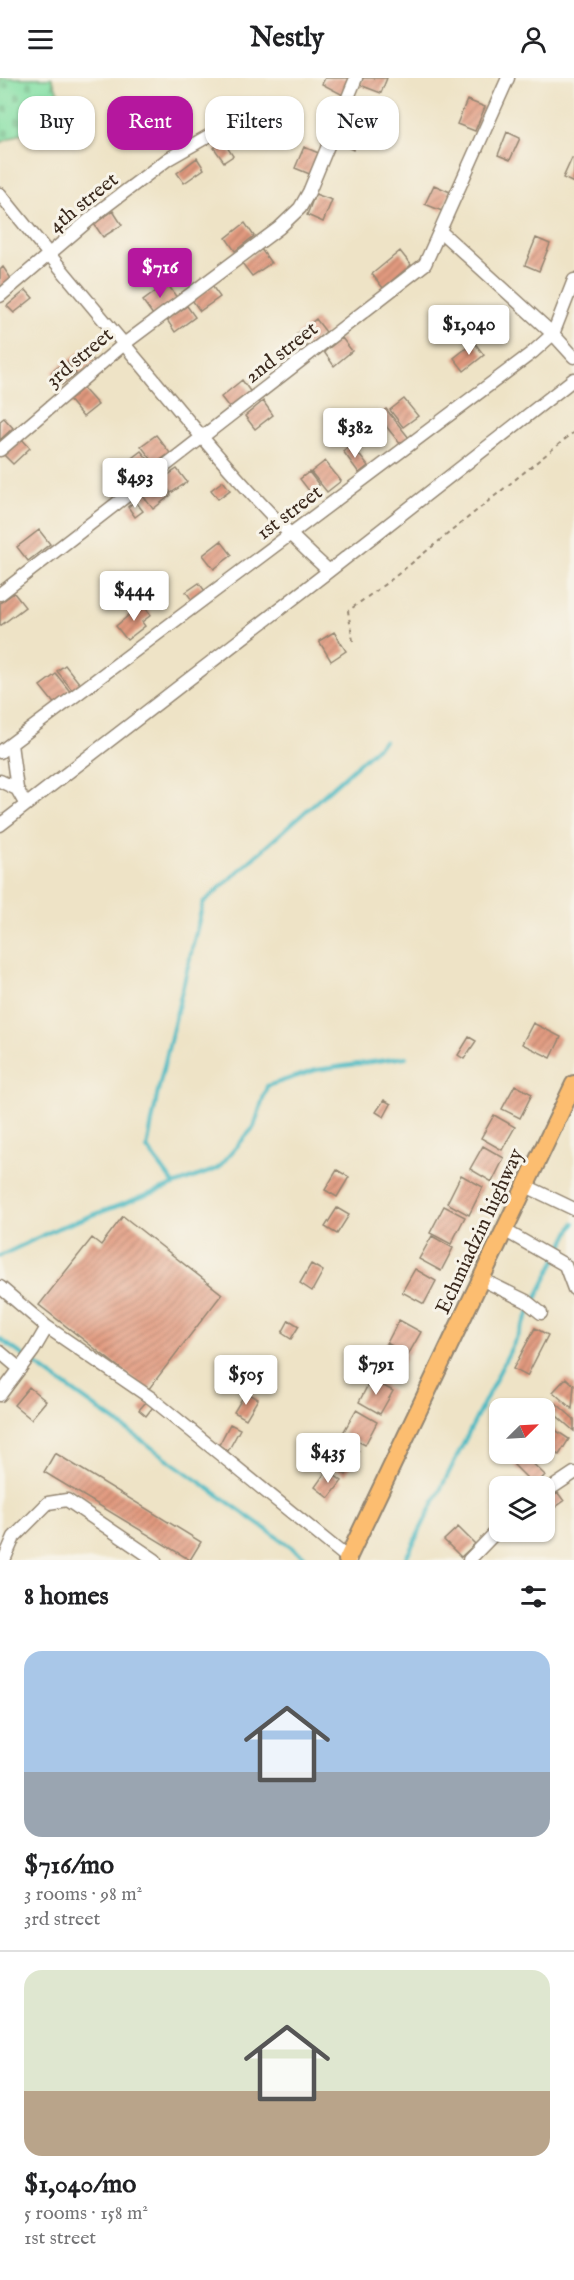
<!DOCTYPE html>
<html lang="en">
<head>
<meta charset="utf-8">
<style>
  body { margin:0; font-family:"IM FELL English",serif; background:#f2f2f2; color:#202124; height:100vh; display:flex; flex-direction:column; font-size:22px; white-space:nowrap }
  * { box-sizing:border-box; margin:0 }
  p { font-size:20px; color:#757577 }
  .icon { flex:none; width:33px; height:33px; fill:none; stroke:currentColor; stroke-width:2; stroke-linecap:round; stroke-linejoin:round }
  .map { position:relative; height:1482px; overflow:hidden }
  .panel { display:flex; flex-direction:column; background:#fff; flex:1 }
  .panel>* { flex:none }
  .hud { position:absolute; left:18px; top:18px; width:538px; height:54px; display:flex; gap:12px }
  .needle { width:39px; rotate:66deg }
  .controls { position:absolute; left:489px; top:1320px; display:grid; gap:12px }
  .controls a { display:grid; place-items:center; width:66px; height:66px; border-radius:12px; background:#fff; box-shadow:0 2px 4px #0004; font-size:30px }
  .price { position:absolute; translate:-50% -51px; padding:0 14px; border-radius:6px; background:#fff; color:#222; font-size:20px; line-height:39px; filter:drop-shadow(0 2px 3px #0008) }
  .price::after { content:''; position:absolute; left:50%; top:36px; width:18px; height:14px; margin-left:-9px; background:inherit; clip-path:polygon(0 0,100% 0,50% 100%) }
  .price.current { background:#b5179e; color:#fff }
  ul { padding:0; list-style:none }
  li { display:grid; align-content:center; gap:12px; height:318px; padding:0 24px }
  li+li { border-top:2px solid #e0e0e0 }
  li span { display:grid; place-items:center; height:186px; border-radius:18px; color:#555 }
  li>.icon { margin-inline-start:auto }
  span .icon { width:108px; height:108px; fill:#fffc; stroke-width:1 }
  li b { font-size:26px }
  h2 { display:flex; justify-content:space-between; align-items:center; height:72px; padding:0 24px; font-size:26px }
  .pill { padding:0 21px; border-radius:18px; background:#fff; box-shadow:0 2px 4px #0004; font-size:21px; line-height:54px }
  .pill.current { background:#b5179e; color:#fff }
  header { display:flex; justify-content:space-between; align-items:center; height:78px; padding:0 24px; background:#fff; font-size:27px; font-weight:800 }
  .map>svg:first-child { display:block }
</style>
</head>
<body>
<header><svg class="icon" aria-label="menu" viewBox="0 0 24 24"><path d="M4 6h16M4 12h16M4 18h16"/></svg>Nestly<svg class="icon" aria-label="person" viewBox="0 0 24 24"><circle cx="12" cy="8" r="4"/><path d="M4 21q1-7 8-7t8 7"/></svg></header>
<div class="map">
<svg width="574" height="1482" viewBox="0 0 574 1482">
  <defs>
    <pattern id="cemetery-stones" width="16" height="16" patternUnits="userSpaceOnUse" patternTransform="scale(1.5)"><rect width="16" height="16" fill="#85e0a6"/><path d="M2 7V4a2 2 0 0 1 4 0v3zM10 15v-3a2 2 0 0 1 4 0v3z" fill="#74c08e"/></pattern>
    <pattern id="building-hatch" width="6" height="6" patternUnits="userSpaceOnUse" patternTransform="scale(1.5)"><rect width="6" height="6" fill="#e19a7f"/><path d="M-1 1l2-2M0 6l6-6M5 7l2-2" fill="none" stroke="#b87e67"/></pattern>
  </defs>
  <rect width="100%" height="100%" fill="#f7f3e8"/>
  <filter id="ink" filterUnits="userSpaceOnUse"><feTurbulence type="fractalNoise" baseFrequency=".0167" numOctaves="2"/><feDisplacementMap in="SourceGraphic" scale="12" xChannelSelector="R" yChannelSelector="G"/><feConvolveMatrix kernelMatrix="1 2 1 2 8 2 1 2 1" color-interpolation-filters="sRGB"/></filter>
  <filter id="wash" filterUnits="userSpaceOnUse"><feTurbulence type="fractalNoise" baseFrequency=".008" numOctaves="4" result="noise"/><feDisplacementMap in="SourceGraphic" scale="24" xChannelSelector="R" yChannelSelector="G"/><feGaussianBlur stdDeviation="1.35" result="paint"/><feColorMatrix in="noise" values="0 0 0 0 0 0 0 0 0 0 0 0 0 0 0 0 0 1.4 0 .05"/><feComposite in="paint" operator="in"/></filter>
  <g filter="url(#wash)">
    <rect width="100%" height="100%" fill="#eee3c6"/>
    <path fill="url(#cemetery-stones)" stroke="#608562" stroke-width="1.5" d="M0,0H52L67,35L0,65Z"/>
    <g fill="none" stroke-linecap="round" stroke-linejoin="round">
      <path stroke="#4ab9c2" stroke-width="4" d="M174,1106L147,1070L158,1013L203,825L384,663
        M0,1178L58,1150L217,1091L254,1049L267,1008L316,992L406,979
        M0,1261L309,1482
        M405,1482L574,1145"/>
    </g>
    <g id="blocks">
      <path fill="url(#building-hatch)" d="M325,0H351L343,17L322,6Z
        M363,0H387L381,15L360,7Z
        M467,22L485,29L475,53L457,46Z
        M349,37L365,44L353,72L337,64Z
        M507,54L520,60L510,82L498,77Z
        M223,63L233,78L224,84L214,70Z
        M304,69L321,76L312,97L295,90Z
        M197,80L204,91L184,105L177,95Z
        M572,80L574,81V105L563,100Z
        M434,107L450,114L442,133L425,126Z
        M315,116L332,122L323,144L307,137Z
        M113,133L122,147L103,159L94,146Z
        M245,145L254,158L235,173L226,160Z
        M536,160L550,166L539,193L525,187Z
        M261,171L271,185L252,198L242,185Z
        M400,173L411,187L383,210L372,196Z
        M3,189L12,202L0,212V192Z
        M167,205L177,220L153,237L143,223Z
        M212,208L220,219L200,233L192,222Z
        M26,212L33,220L14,235L7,228Z
        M187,228L195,239L175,254L167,242Z
        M316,241L326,254L307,269L297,256Z
        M342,260L352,273L334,288L324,274Z
        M474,264L484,277L464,293L454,280Z
        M84,270L94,283L77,297L67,284Z
        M65,284L75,297L62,307L52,294Z
        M242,302L252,316L231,332L221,319Z
        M83,310L98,327L83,339L69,322Z
        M404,321L418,338L403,349L390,332Z
        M263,323L273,337L255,351L245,338Z
        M386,331L409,360L401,367L378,338Z
        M4,340L13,350L0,362V343Z
        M156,357L170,375L155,386L141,368Z
        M21,360L30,370L13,386L3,376Z
        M351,366L368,388L359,395L343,373Z
        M141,373L156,391L142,402L128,383Z
        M325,383L341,403L327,414L311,394Z
        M177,391L187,404L171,415L161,402Z
        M309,394L319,407L310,414L300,401Z
        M223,403L230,412L218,421L211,412Z
        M161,404L171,417L153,431L143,418Z
        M135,423L143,433L135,439L128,429Z
        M39,452L50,466L28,483L17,469Z
        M221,463L232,477L214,491L203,477Z
        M199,505L205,513L192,522L186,514Z
        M14,515L25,529L0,548V525Z
        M142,526L151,537L142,544L145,548L127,562L116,548Z
        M334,554L346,573L331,583L319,563Z
        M65,587L80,606L72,612L57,593Z
        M56,596L72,616L56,628L40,608Z
        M533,945L561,959L551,980L522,966Z
        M469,959L476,963L464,981L458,977Z
        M515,1007L532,1016L520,1040L502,1031Z
        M384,1022L391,1026L384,1039L376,1034Z
        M494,1037L515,1049L502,1072L481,1060Z
        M483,1068L504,1080L492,1104L470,1091Z
        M337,1092L349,1099L337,1119L325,1112Z
        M461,1097L483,1109L469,1137L447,1125Z
        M444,1128L465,1139L451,1166L430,1155Z
        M337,1130L349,1137L337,1156L325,1149Z
        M123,1138L222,1216L148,1312L39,1227L92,1160L101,1167Z
        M432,1158L453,1170L441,1193L419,1181Z
        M311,1186L323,1193L312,1213L300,1205Z
        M415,1191L436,1203L424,1226L402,1214Z
        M289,1242L299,1248L291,1261L282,1255Z
        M399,1242L421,1254L408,1277L387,1265Z
        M535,1250L548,1257L527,1298L513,1291Z
        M386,1266L407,1278L394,1301L373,1289Z
        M566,1300L574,1307L572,1331L553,1314Z
        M371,1301L393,1313L380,1336L359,1324Z
        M29,1309L46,1323L31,1341L14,1327Z
        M246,1314L258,1321L246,1341L234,1334Z
        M146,1324L153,1329L146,1338L139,1332Z
        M556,1325L574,1341V1353L550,1332Z
        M356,1332L377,1344L365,1367L343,1355Z
        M230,1346L240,1351L228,1373L219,1367Z
        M546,1346L569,1361L559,1377L544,1367Z
        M343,1364L359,1373L346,1397L330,1388Z
        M55,1375L201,1464L190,1482L44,1394Z
        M524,1377L545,1397L535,1408L514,1387Z
        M327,1392L342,1403L329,1420L315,1409Z
        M558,1415L564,1423L550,1433L544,1424Z
        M458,1449L475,1466L461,1479L444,1462Z"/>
    </g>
  </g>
  <g filter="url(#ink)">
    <use href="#blocks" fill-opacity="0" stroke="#948672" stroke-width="1.5"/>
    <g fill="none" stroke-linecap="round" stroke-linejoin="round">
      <defs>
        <path id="minor" d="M0,116C47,175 96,233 145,291C203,361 261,432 329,493
          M440,153L553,256L574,279
          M0,218L102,131L168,81L226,48
          M0,372L124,266L279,150L300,130L309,114L356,0
          M0,516L425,186L508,0
          M11,666L17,711L26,727
          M0,674L533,274L553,256L574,202
          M0,703L17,711
          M0,747L329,493L574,301
          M526,1108L574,1131
          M504,1152L565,1187L574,1211
          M481,1201L526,1223L541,1235
          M0,1209L47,1249
          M0,1274L20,1291
          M0,1317L33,1273L47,1249L151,1320L350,1482
          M544,1415L574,1395
          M4,1482L14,1459L48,1425L67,1422L155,1482
          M469,1482L500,1450"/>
        <path id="major" d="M347,1482L574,1006"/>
      </defs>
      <use href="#minor" stroke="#948672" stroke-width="15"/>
      <use href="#major" stroke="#948672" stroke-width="20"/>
      <path stroke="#948672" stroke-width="2" stroke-dasharray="4.5 4.5" stroke-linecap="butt" d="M353,563L348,533L392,501L574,354"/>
      <use href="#minor" stroke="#fff" stroke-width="12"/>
      <use href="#major" stroke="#fcbd6f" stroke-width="16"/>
    </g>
  </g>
  <g text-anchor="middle" stroke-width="6" stroke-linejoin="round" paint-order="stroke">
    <g font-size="21" fill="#3b2a1e" stroke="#f7f3e8">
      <text transform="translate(83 124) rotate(-39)" y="7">4th street</text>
      <text transform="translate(281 274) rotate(-38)" y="7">2nd street</text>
      <text transform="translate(79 279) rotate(-40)" y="7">3rd street</text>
      <text transform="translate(289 434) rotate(-37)" y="7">1st street</text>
      <text transform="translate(479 1153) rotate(-65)" y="7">Echmiadzin highway</text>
    </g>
  </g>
</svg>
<div class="controls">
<a><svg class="needle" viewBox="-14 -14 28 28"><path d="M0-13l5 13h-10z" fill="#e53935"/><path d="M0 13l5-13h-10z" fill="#757577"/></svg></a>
<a><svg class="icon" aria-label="layers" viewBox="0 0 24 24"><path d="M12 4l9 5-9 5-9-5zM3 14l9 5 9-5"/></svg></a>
</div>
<b class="price current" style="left:160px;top:221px">$716</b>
<b class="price" style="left:469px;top:278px">$1,040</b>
<b class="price" style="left:355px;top:381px">$382</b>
<b class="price" style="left:135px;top:431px">$493</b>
<b class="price" style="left:134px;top:544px">$444</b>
<b class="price" style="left:376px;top:1318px">$791</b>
<b class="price" style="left:246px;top:1328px">$505</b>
<b class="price" style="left:328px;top:1406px">$435</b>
<div class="hud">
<a class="pill">Buy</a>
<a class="pill current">Rent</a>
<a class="pill">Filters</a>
<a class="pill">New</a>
</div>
</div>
<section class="panel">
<h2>8 homes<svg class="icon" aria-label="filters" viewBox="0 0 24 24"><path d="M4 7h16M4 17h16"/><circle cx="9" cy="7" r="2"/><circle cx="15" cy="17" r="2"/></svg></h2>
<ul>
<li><span style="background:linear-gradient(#a9c7e8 65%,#9aa5b1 0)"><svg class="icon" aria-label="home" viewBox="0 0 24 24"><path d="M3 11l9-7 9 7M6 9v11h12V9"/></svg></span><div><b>$716/mo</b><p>3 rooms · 98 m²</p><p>3rd street</p></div></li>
<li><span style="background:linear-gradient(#dfe7d0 65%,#b9a48a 0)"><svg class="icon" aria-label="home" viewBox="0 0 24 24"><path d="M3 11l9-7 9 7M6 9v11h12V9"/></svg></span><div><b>$1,040/mo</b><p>5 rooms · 158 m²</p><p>1st street</p></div></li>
</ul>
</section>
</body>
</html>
